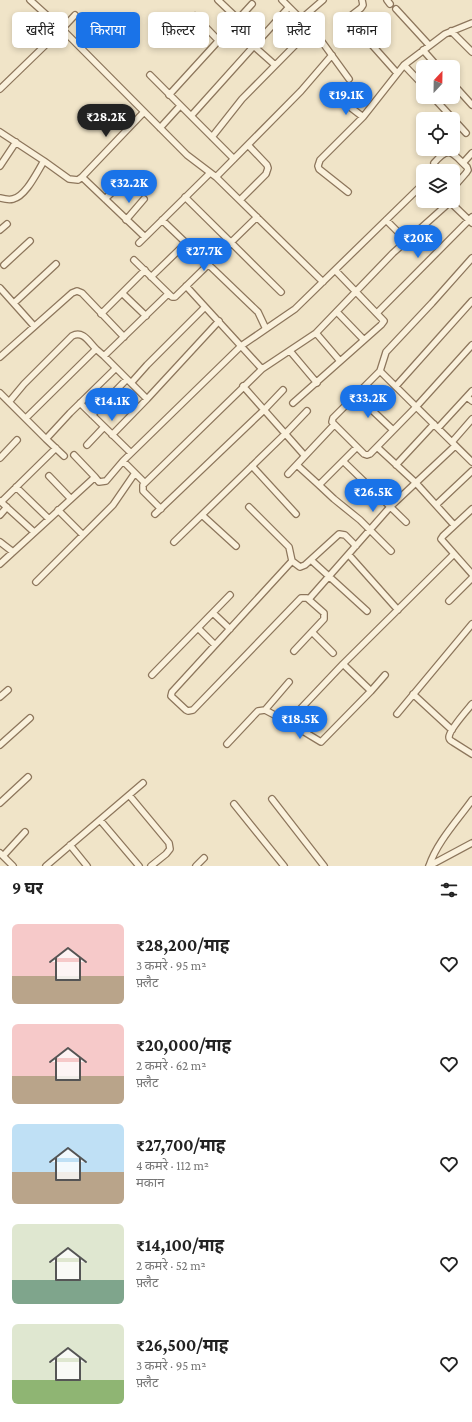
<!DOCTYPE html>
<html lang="hi">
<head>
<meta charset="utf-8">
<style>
  body { margin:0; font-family:"Crimson Pro","Noto Sans Devanagari",serif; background:#f2f2f2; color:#222; height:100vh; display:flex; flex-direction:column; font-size:15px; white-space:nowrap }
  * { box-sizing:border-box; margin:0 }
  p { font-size:13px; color:#767676 }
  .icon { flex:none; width:22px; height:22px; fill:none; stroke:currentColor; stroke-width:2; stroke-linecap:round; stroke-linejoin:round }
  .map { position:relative; height:866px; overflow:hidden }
  .drawer { display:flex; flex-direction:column; background:#fff; flex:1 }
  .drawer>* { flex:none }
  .guide { position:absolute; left:12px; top:12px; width:448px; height:36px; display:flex; gap:8px }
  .needle { width:26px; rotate:22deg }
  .buttons { position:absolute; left:416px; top:60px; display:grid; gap:8px }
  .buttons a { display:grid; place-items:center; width:44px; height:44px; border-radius:6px; background:#fff; box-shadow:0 2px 6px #0003; font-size:20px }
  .price { position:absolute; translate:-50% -34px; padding:0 9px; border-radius:14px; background:#1a73e8; color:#fff; font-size:13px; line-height:26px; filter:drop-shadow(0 1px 2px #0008) }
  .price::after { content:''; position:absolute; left:50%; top:24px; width:12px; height:9px; margin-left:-6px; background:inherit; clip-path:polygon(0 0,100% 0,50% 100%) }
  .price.selected { background:#222; color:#fff }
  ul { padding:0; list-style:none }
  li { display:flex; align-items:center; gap:12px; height:100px; padding:0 12px }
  li span { display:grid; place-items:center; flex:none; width:112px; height:80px; border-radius:6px; color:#555 }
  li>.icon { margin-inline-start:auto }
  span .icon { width:48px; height:48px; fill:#fffc; stroke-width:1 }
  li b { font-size:17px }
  h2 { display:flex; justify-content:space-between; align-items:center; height:48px; padding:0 12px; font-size:17px }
  .pill { padding:0 14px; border-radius:6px; background:#fff; box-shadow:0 2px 6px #0003; font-size:14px; line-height:36px }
  .pill.selected { background:#1a73e8; color:#fff }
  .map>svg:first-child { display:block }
</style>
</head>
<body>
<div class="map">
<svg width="472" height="866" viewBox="0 0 472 866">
  <rect width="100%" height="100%" fill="#f0e4c8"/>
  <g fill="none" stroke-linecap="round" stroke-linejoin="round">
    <defs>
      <path id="street" d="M218,0L238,19
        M282,0L301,19
        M323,0L301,19L312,28L349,79
        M387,0L390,4
        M396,9L429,45
        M75,15L62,29L187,155L216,177L323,282
        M195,16L218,40
        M339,25L361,8L363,5L362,0
        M231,26L275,65
        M451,31L472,52
        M364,36L397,73
        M423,50L438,67
        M404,65L423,85
        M150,75L234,159
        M453,84L472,105
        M0,89L62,29L30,0
        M169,95L252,4
        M433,97L466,133
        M341,100L363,117
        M191,116L289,7
        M160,128L180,106
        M0,132L44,161L69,179L78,180L82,177L145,237
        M212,137L242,99L312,28
        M434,163C450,145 452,153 467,167L468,170L466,173L453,188
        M463,163L472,153
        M0,166L16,142
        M82,177L144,112
        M216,177L301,91L332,55
        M348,192L319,169L318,166L320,160L363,117L404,65L445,34L472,23
        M185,197L281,292
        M0,198C4,199 9,200 13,199C26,196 37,172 44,161
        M105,199L126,179
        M240,200L266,174L268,168L267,165L248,145
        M449,201L472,223
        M126,220L144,199
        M162,220L258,312L266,329
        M386,220L407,241
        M0,230L7,224
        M139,243L210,173
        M472,258L432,303L386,352L380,371L333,418L332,422L364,454L367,455L370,454L416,407L472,345
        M134,260L172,297H175L257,217
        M4,265L30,241
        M151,277L186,243
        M186,286L262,369
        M0,288L34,326
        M122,293L146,316
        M14,303L56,264
        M337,312L364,340
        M377,313L472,217
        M101,314L145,270
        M316,333L340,361
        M290,351L317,383
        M0,357L72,293L77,291L82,293L124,337
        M380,371L472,462
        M131,383L147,365L205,307
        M243,386L305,456
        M396,386L472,301
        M0,393L46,439L70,413L116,368L104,356
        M356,395L393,430
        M467,397L472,401
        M147,399L219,321
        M9,402L24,384L72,336C83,330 89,342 96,349
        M80,403L131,453
        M293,403L381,325L384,321L335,270
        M92,415L127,379
        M26,418L96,349L104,356L168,294
        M438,428L472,391
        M112,435L147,399L116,368
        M46,439L64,456
        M452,442L472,419
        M87,445L104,427
        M357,447L319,485L334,499L360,520L391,551
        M377,447L416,483L454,525
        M74,455L95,477
        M0,458L17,440
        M123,461L145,483
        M343,461L406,522
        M297,465L319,485
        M396,465L434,424
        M252,466L296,514
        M288,474L334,425
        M49,476L71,499
        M16,487L49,519
        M0,501L34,532
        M1,502L56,448
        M436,505L472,471
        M249,507L289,547L292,561
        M161,509L143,491V485L145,483L262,369L316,333L393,253L450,202
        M472,509L443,536L441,539L472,574
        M58,510L83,535
        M155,514L264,410L283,390
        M0,515L7,507
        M202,515L236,546
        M0,542L13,552
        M174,542L285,434L307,411
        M349,555L398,610
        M311,560L367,611
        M0,564L95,477L99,482L106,481L123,461L241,346L295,309L423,184
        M36,582L113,505L135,473
        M309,599L390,507L455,446
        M449,601L472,578
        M213,613L230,629
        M198,628L215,645
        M312,632L333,653
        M294,651L324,619V613L307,598H301L193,710L188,711L186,710L171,696L172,692L292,561L300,567L305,565L339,534L345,535L356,546
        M152,675L230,595
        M371,691L385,675
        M413,694L452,730
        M0,697L8,690
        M472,704C467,710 449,730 449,737C449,740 450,740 453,742L472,754
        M265,710L289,682
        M397,714L472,624
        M288,722L321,742L371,691L343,664
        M227,744L258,711L265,710L288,722L343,664L454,554
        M0,745L30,718
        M129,795L169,843L170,849L166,854L151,866
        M272,799L324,866
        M0,803L28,777
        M234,804L284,866
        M100,820L139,866
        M70,845L87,866
        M0,853L13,866
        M3,856L25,832
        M46,866L143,783
        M196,866L204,858
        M429,866C437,842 457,821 472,800
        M429,866L472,843"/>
    </defs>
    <use href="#street" stroke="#8d765c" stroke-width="8"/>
    <use href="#street" stroke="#faf1dc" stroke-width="5.5"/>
  </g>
</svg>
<div class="buttons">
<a><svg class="needle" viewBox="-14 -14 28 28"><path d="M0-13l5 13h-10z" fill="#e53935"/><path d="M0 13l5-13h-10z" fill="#767676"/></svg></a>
<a><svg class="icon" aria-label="locate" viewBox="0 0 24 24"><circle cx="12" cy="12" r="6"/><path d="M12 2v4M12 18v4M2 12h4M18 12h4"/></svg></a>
<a><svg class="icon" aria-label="layers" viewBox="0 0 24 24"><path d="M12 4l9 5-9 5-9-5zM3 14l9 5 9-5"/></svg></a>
</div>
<b class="price" style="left:346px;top:116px">₹19.1K</b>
<b class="price selected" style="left:106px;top:138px">₹28.2K</b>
<b class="price" style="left:129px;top:204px">₹32.2K</b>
<b class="price" style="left:418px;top:259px">₹20K</b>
<b class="price" style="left:204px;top:272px">₹27.7K</b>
<b class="price" style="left:368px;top:419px">₹33.2K</b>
<b class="price" style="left:112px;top:422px">₹14.1K</b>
<b class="price" style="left:373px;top:513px">₹26.5K</b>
<b class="price" style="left:300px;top:740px">₹18.5K</b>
<div class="guide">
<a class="pill">खरीदें</a>
<a class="pill selected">किराया</a>
<a class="pill">फ़िल्टर</a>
<a class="pill">नया</a>
<a class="pill">फ़्लैट</a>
<a class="pill">मकान</a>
</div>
</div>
<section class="drawer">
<h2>9 घर<svg class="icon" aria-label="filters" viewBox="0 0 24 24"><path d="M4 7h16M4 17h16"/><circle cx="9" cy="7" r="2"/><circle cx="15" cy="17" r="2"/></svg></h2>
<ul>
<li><span style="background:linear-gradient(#f6c9c9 65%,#b9a48a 0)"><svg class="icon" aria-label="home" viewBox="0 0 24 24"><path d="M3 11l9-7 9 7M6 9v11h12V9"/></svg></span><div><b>₹28,200/माह</b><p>3 कमरे · 95 m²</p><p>फ़्लैट</p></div><svg class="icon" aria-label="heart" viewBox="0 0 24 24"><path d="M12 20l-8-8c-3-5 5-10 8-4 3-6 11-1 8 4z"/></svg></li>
<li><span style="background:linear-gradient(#f6c9c9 65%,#b9a48a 0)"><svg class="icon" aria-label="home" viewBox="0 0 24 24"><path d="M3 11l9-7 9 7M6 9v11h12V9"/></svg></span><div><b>₹20,000/माह</b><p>2 कमरे · 62 m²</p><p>फ़्लैट</p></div><svg class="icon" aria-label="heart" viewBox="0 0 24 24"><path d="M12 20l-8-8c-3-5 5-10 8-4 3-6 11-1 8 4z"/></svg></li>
<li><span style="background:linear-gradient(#bfe0f5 60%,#b9a48a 0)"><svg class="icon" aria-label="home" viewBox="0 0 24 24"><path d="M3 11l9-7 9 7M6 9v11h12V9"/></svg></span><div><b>₹27,700/माह</b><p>4 कमरे · 112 m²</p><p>मकान</p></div><svg class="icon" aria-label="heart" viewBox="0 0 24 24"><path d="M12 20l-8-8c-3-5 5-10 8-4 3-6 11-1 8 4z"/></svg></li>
<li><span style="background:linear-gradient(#dfe7d0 70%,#7fa58c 0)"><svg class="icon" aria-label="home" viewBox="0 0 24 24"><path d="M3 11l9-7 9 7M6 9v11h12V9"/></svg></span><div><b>₹14,100/माह</b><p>2 कमरे · 52 m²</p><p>फ़्लैट</p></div><svg class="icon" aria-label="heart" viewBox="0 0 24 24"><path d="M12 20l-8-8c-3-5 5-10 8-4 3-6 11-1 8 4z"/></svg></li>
<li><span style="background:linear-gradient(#dfe7d0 70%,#8fb573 0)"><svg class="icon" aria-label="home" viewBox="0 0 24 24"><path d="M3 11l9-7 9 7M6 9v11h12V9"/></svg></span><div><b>₹26,500/माह</b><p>3 कमरे · 95 m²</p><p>फ़्लैट</p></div><svg class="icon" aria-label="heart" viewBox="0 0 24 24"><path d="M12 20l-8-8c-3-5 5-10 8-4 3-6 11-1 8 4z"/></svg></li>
</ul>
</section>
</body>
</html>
